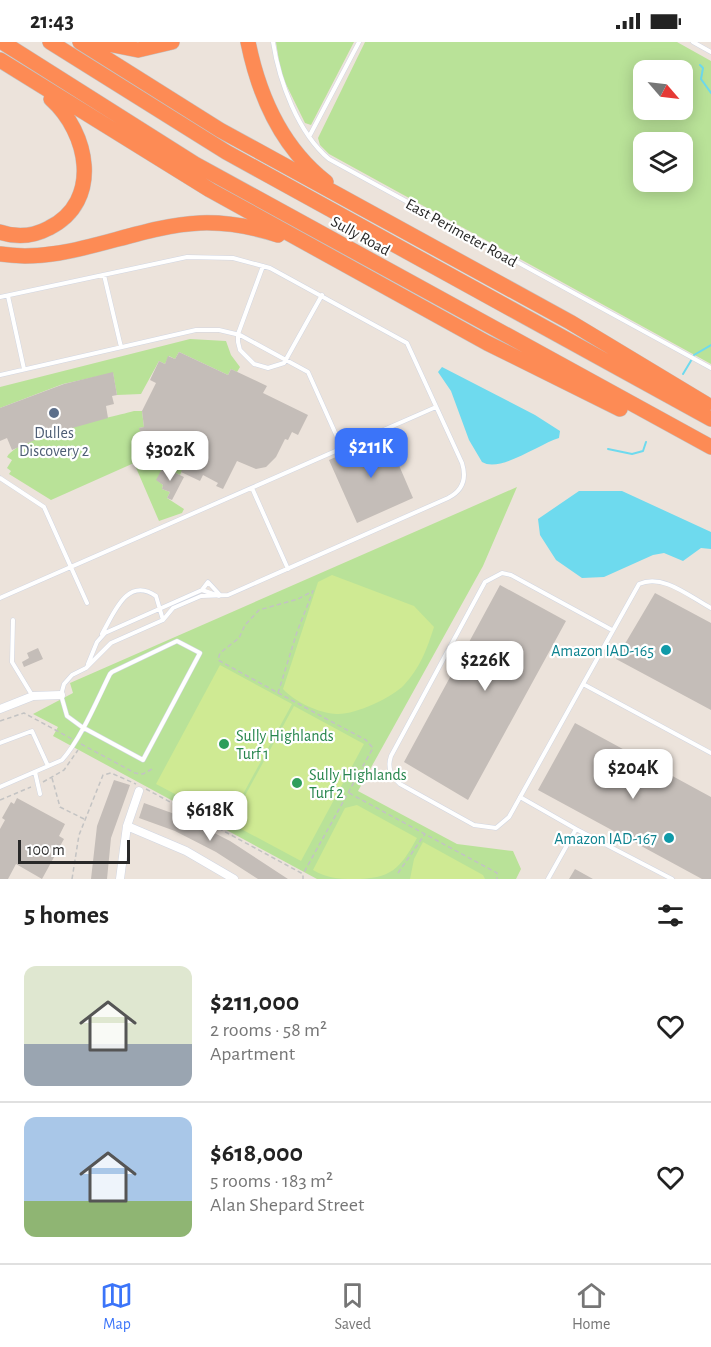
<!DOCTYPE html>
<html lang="en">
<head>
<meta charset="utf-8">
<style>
  body { margin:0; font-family:"Alegreya Sans",sans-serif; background:#f6f6f6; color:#222; height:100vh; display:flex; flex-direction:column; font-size:22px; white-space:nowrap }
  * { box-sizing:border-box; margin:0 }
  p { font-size:20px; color:#767676 }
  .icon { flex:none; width:33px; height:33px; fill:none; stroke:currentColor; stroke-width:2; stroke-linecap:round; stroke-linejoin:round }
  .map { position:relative; height:837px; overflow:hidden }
  .sheet { display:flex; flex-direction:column; background:#fff; flex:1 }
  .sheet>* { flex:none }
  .needle { width:39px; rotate:118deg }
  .buttons { position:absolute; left:633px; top:18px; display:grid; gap:12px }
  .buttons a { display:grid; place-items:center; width:60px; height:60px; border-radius:12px; background:#fff; box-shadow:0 3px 15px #0003; font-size:30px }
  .scale { position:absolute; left:18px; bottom:15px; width:112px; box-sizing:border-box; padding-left:6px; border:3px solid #292929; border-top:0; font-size:16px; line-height:21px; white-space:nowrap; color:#292929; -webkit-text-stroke:4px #fff; paint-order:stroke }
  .price { position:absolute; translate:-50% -51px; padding:0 14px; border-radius:12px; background:#fff; color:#222; font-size:20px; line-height:39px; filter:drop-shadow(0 2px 3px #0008) }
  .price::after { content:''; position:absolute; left:50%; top:36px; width:18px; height:14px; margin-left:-9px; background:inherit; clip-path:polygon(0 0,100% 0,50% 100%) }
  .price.active { background:#3b74f9; color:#fff }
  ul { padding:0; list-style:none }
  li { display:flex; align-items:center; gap:18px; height:150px; padding:0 24px }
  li+li { border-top:2px solid #e0e0e0 }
  li span { display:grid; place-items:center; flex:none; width:168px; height:120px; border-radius:12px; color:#555 }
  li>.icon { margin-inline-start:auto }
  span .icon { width:72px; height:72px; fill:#fffc; stroke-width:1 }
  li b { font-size:26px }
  h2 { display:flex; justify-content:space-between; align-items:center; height:72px; padding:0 24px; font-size:26px }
  .status { display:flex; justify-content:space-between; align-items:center; height:42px; padding:0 30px; background:#fff; direction:ltr }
  .status svg { height:16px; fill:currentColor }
  .dock { display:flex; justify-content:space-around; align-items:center; height:84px; border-top:2px solid #e0e0e0; background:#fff; font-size:16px; color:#767676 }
  .dock a { display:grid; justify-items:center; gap:3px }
  .dock .active { color:#3b74f9 }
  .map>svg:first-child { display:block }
</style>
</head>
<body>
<div class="status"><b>21:43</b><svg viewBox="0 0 49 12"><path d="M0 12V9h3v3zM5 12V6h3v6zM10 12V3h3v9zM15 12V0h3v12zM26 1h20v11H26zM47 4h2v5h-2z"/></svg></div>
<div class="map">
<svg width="711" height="837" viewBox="0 0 711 837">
  <rect width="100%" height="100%" fill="#ece3db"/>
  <path fill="#b9e298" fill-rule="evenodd" d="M276,0H354L311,83L305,81L281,32Z
    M365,0H677L711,19V322L329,112L320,103L318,96ZM644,28H682V68H644ZM644,100H682V140H644Z
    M190,297L226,299L231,313L240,325L237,330L231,327L228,333L179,310L175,317L169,314L165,322L159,319L141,352L117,353L113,331L63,342L0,366V345Z
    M134,369H142L144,385L139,386C158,408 157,411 185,422L180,433L163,425L157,438L163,443L162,447L170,450L167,456L184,467L182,471L159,479L134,421L51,458L9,432L11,429L7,426L12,418L7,415C22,392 106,377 134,369Z
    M517,445L483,524L358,749L457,802L513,809L521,827L516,837H317L53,694L58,685L33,672L73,651L70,641Z"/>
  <path fill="#cfea93" d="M332,533L414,564L434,585C427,607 420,626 404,643C392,656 354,673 337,672C318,671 295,660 283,647L318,540Z
    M220,623L292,662L228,780L156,742Z
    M294,664L364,702L301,819L230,781Z
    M357,763L417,796C400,827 391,837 354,837C337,837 327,836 313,828L345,766Z
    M423,800L483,833L485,837H410L414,817Z"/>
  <path fill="#6edaee" d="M442,325L535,373L560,389L559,396C539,402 500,431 482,420L469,398L451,349L438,330Z
    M579,449H622L711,490V507L701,506L683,519L664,511L653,513L604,535L582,536L556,518L540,493L538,477Z"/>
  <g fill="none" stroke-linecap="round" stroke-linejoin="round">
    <path stroke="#6edaee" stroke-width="2" d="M700,23L703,26L701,37L711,51
      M694,313L711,303
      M683,332L692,317
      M608,407L632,412L643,409L646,400"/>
  </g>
  <path fill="#c4bdb8" d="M179,310L228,333L231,327L267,344L263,351L308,373L298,393L292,390L288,398L285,397L276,415L266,425L256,427L237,419L223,447L216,444L218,441L203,433L200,439L181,430L185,422L160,412L147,396L142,397L139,386L144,385L142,369L156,341L150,338L159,319L165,322L168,314L175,317Z
    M113,330L117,353L112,354L114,362L106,364L108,376L44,394L12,408L7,396L0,399V366L64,342Z
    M386,393L413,456L357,481L329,418Z
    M163,425L184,435L172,458L167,456L170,450L162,447L163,443L156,438Z
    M500,543L566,579L468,758L404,720Z
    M655,551L711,581V668L616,617Z
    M38,606L43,617L24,625L22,620L29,616L27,611Z
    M575,681L711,755V837H702L538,748Z
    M114,738L130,743L111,796L107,837H91L97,784Z
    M17,756L65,782L59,794L64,797L42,837L16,822L8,837H0V787L5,778L2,776L11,760L14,762Z
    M144,761L183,775L230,799L288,837H258L216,810L175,789L139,776Z
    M575,827L593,837H569Z"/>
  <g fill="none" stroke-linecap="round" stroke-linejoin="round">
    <defs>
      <path id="lane" d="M273,0C279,39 298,91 329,117L711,326
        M693,0L711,10
        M310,93L359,0
        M263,224L238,292V300L240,308L254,322L268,326L284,321L322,253
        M104,233L121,305
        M8,254L24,327
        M0,255L187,215L233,216L270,226L407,301L462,421C467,437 462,449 448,456L228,553L201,554L173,566L163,578L111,601L86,626L72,633L64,642L61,653L67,674L82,685L143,718L200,611L177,599L112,630L110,632C97,658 81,697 62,718L0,745
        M0,333L196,288H219L240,293L308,330L342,406
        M0,436L44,465L87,561
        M252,446L288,527
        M202,548L208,540L220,553
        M0,556L436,365
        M711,566C690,555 663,531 639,542L583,642L711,711
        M13,578L12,620L32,653
        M102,592C114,571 127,534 156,554L163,578
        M88,622L97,600L105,591L202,548L219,554
        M583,642L509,775L496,786L474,783L400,742C391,734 387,726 391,714L485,540L502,531L511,533L612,588
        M0,701L32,689L48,724
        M35,730L40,752
        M520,755L576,787L548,837
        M576,787L672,837"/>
      <path id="street" d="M0,667L33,654L61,653
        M127,784L186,809L234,837
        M120,837L127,784L139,749"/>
      <path id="highway" d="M2,0L195,122L711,405
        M50,0L226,110L711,377
        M80,0L220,88L570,280L706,362
        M98,0L138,8L172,0
        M248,0C259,54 281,105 326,140
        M0,18L210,148L487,301L620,367
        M0,190C17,196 34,194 49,186C103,159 88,90 51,57
        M0,212C68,223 133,184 200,181C226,180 253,185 278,193"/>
    </defs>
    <use href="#lane" stroke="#d1d6e2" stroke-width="5"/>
    <use href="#street" stroke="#d1d6e2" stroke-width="9"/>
    <use href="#highway" stroke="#c3c3c3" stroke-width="16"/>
    <path stroke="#c3c3c3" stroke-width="1.5" stroke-dasharray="4.5 3" stroke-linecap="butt" d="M278,651L297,590L313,549L298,557L259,568L245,583L239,596L220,611L218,618C267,645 317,672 366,698L373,706L303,832
      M0,679L24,671L72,697
      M81,702L135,731L143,732L152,727
      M52,736L60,765L86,778
      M43,740L64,728L78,708
      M146,747L303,832V837
      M349,751L497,831V837
      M0,758L31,745
      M398,831L425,792
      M72,837L79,793L103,733L111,731L136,742"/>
    <use href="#lane" stroke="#fff" stroke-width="4"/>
    <use href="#street" stroke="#fff" stroke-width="8"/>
    <use href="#highway" stroke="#fd8b55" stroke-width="15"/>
  </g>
  <circle fill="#5c6f8a" stroke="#fff" stroke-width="2" cx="54" cy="371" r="6"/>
  <g fill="#0f9aa8" stroke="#fff" stroke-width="2">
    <circle cx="666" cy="608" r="6"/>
    <circle cx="669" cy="796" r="6"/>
  </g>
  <g fill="#2e9e5b" stroke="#fff" stroke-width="2">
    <circle cx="224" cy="702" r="6"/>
    <circle cx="297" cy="741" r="6"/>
  </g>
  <g text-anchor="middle" stroke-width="4.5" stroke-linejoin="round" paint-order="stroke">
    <g font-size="16" fill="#292929" stroke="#fff">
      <text transform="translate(462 190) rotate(29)" y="6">East Perimeter Road</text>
      <text transform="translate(361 193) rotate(29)" y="6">Sully Road</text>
    </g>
    <g font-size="16" fill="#4e5e75" stroke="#fff">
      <text x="54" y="396">Dulles<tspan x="54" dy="18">Discovery 2</tspan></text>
    </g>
    <g font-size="16" fill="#0d838f" stroke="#fff" text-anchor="end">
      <text x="654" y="614">Amazon IAD-165</text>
      <text x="657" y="802">Amazon IAD-167</text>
    </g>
    <g font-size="16" fill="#27864d" stroke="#fff" text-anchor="start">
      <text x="236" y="699">Sully Highlands<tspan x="236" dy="18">Turf 1</tspan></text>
      <text x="309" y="738">Sully Highlands<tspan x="309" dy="18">Turf 2</tspan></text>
    </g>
  </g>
</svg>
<div class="buttons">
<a><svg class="needle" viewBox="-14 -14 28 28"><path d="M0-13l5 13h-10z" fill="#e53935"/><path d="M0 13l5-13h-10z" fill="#767676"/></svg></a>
<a><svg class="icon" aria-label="layers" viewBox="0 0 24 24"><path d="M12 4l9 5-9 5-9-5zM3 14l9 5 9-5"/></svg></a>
</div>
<div class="scale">100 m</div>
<b class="price active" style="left:371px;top:437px">$211K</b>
<b class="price" style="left:170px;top:440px">$302K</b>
<b class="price" style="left:485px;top:650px">$226K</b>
<b class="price" style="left:633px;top:758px">$204K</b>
<b class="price" style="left:210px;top:800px">$618K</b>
</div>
<section class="sheet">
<h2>5 homes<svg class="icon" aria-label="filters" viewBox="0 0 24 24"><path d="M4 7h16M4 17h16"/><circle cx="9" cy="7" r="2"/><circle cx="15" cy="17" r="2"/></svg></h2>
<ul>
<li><span style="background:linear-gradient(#dfe7d0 65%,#9aa5b1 0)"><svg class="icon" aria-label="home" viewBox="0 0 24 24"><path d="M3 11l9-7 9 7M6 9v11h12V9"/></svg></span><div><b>$211,000</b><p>2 rooms · 58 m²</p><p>Apartment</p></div><svg class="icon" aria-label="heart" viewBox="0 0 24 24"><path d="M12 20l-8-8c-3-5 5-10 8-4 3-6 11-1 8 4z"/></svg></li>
<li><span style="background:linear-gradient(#a9c7e8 70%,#8fb573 0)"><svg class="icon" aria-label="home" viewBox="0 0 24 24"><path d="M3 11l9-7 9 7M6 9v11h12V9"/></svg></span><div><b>$618,000</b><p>5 rooms · 183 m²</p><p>Alan Shepard Street</p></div><svg class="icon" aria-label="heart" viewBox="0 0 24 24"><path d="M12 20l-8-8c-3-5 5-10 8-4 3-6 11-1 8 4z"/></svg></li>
</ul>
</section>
<nav class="dock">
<a class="active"><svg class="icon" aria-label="map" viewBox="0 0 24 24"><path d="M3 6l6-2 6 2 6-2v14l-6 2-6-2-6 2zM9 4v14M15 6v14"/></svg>Map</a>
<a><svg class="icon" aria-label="saved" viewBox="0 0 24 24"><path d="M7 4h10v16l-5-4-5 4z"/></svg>Saved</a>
<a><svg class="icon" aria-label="home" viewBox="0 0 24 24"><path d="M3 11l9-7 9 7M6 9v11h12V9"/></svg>Home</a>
</nav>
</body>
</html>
